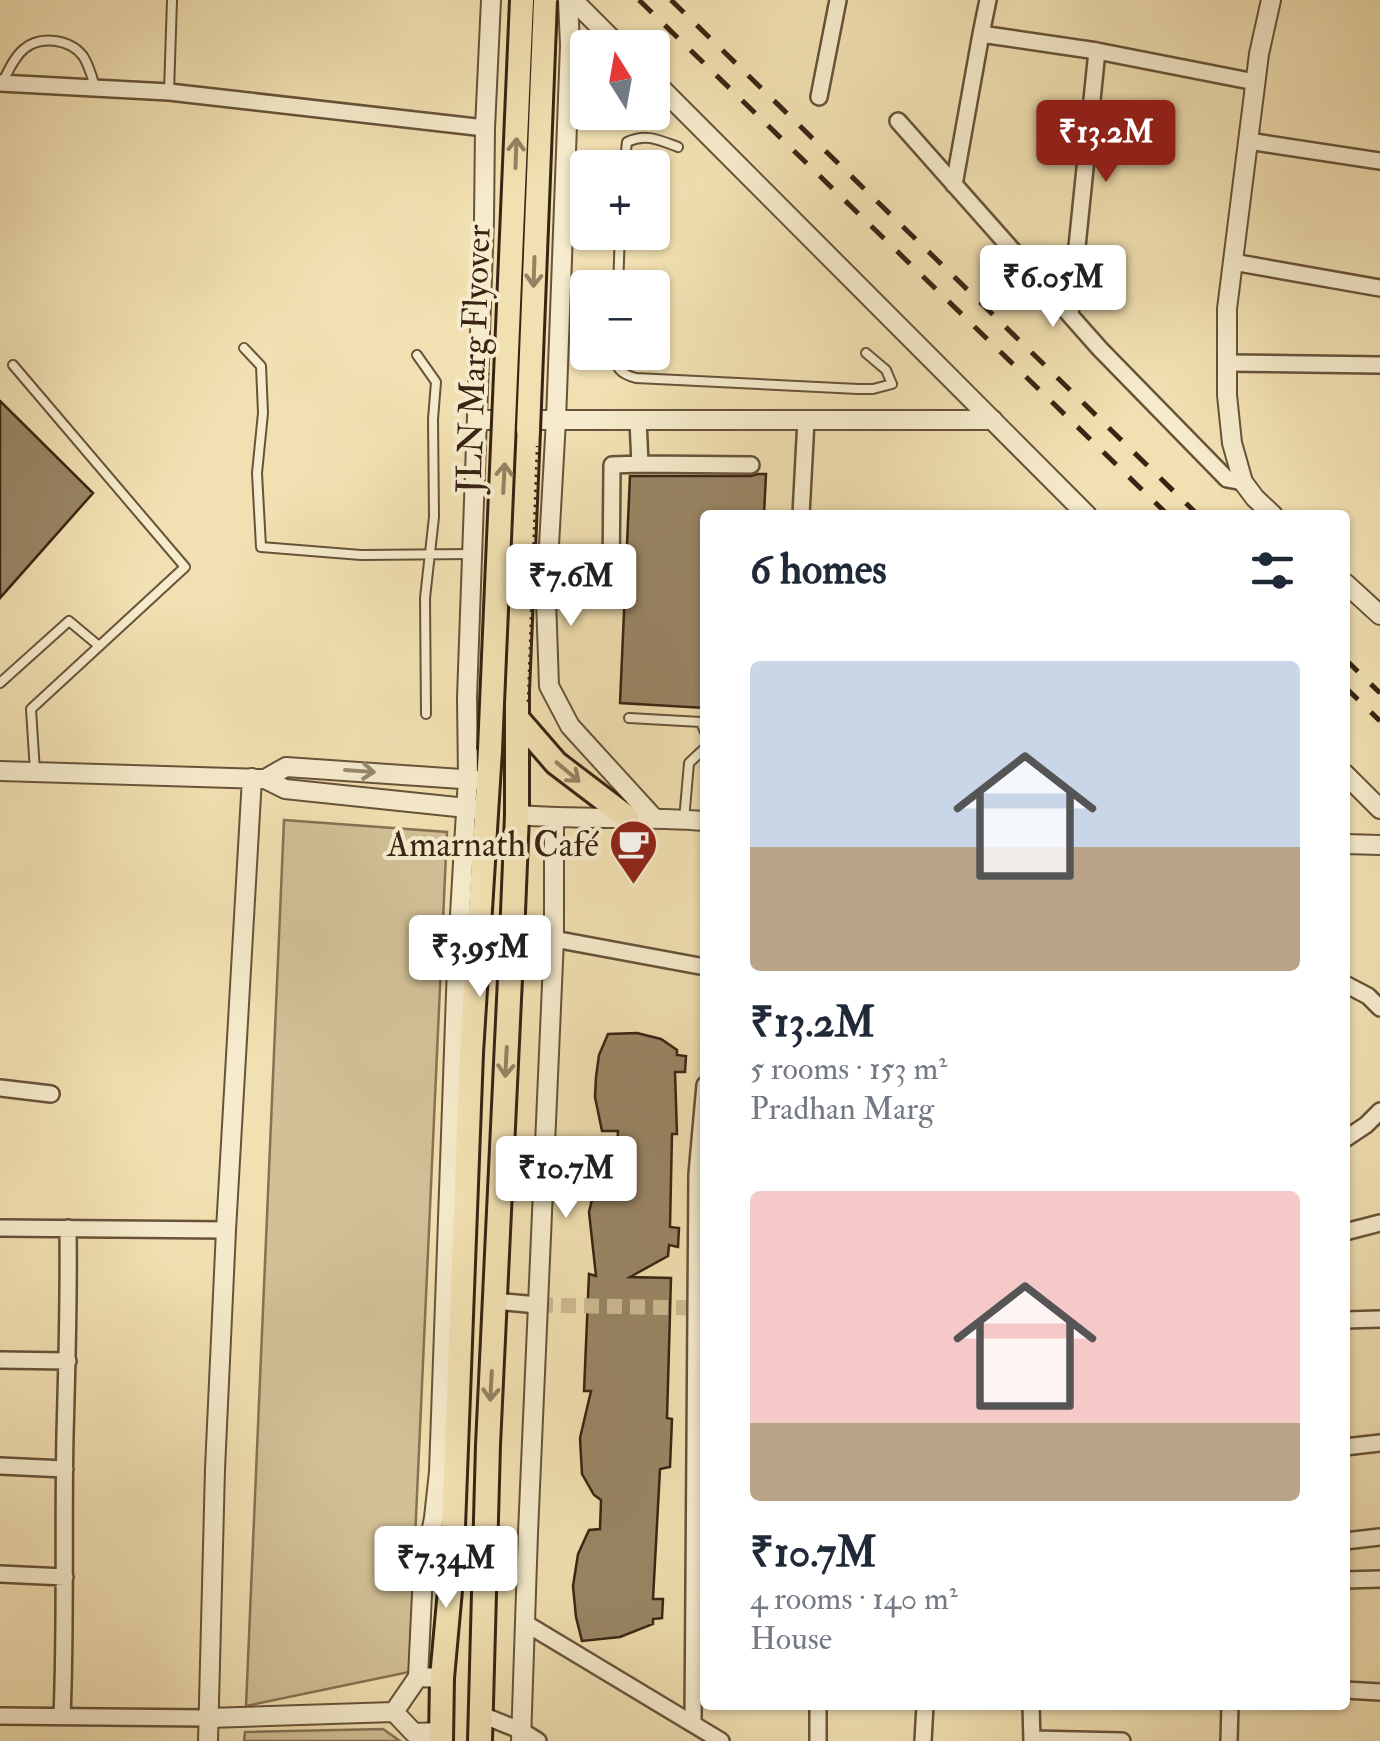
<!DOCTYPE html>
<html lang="en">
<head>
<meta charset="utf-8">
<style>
  body { margin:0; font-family:"IM FELL Double Pica",serif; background:#f2f2f3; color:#1f2937; height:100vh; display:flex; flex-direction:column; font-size:38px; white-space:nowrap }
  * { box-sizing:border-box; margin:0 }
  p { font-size:32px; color:#747a83 }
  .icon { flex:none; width:55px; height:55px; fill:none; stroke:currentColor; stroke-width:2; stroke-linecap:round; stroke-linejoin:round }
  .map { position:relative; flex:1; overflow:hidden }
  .sheet { position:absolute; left:700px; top:510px; width:650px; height:1200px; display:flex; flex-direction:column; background:#fff; border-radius:10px; box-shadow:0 2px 8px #0004 }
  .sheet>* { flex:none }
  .needle { width:65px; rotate:349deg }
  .buttons { position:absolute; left:570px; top:30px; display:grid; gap:20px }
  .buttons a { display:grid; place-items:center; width:100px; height:100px; border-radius:10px; background:#fff; box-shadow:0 2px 8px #0004; font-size:50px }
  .price { position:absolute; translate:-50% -85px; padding:0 22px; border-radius:10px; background:#fff; color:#222; font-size:32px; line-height:65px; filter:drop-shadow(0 2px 5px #0008) }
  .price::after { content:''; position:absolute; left:50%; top:60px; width:30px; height:22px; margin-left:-15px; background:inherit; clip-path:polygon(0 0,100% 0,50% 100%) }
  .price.selected { background:#8f2418; color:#fff }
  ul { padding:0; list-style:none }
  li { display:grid; align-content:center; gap:20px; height:530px; padding:0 50px }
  li span { display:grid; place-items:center; height:310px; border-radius:10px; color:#555 }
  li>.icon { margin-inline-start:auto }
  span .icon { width:180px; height:180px; fill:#fffc; stroke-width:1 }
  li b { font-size:42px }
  h2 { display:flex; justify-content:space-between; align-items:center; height:120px; padding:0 50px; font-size:42px }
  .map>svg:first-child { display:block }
</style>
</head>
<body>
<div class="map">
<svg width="1380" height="1741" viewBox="0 0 1380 1741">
  <rect width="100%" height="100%" fill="#f1e0b1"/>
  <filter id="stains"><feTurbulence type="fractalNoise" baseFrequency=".002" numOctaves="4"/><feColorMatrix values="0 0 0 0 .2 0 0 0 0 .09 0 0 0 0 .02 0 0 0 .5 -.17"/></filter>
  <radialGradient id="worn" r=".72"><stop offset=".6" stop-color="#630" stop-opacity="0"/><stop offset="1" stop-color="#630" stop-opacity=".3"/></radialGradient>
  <path fill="#d2c096" stroke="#867254" stroke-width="2.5" d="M284,820L447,832L409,1672L246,1706Z
    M383,1729L400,1741H244L245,1732Z"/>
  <path fill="#998665" stroke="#392413" stroke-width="2.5" d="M0,401L93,493L0,598Z
    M758,474H766L764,515H705V708L620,703L630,476H751Z
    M637,1033L661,1039L677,1050V1055L686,1056L685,1072H675L677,1134H672L670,1227L679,1228L678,1247L669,1245L668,1256L630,1277L671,1278L667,1418L672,1419L670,1467L660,1469L653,1599H663L662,1618L653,1619V1624L620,1637L582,1641L576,1617L573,1586L578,1554L589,1530L600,1529L601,1500L594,1495L582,1474L580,1438L591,1391H584L589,1274L596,1276L589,1212L602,1159H616L618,1131H602L595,1097L596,1077L599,1055L608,1034Z"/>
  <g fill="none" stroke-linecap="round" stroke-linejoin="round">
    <path stroke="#ccba91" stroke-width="15" stroke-dasharray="15 8" stroke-linecap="butt" d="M538,1305L696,1308"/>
    <defs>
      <path id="service" d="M2,83C8,72 14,57 24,49C40,35 70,39 83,56C89,65 92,77 95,87
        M169,92L172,0
        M624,168L627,142C646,133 659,140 678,147
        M567,206H588
        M618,288L620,232
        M244,348L261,366L263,413L257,473L261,547L361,555L471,554
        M615,352C615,369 621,374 636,378L858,389H873L892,384L886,370L866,353
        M417,355L436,382L433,419L434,517L425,598L426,714
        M13,365L185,567L31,709L35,772
        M0,683L69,621L99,646
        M629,718L701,722L705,732
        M684,820L689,763L705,748"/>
      <path id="minor" d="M981,34L988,0
        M0,83L169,92L485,128
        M819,97L838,0
        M898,121L1100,349L1227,479L1243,482
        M1248,141L1380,161
        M954,185L981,34L1097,51L1255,82
        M1233,262L1380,288
        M1070,315L1097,51
        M1227,363L1380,365
        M640,464L751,465
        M801,515L806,420
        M611,583L612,465L640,464L638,420
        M512,936L554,939L705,967
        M1345,984L1368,996L1380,1008
        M0,1088L51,1094
        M1345,1139L1366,1125L1380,1111
        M0,1228L226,1230
        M1345,1232L1380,1223
        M494,1301L538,1305
        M1345,1320L1380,1319
        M0,1360L68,1361
        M1345,1447L1380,1443
        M0,1466L65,1469
        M1345,1541L1380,1537
        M0,1574L65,1577
        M1345,1580L1380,1579
        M525,1623L721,1741
        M1345,1690L1380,1692
        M1031,1705L1032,1741
        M482,1715L522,1731L538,1741
        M0,1716L208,1718
        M62,1717C66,1622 63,1528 65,1434C67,1366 69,1297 68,1228
        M693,1723L697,1174L705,1085
        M1032,1739L1122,1741
        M818,1741V1705
        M923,1741L925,1705
        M1229,1741L1230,1705"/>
      <path id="tertiary" d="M568,0L570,45L556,420L546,599L549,686L570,726L653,817
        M573,0L621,48
        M1271,0L1259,54L1227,309V395L1232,443L1243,482L1255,498L1273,515
        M652,79L1087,515
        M477,420H993
        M1345,583L1380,615
        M0,771L265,779L285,789L476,809
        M1345,774L1380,809
        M265,779L286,767L476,780
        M517,815C579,820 642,816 705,821
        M1345,844L1380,845
        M418,1677L423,1573L434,1518L439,1472L457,966L468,778L467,698L484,220L485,128L491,0
        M394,1712L418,1677L442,1678
        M208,1718L394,1712L414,1733L441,1732
        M208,1741L215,1469L226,1230L252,778
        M521,1741L528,1533L554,939V818"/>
      <path id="primary" d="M517,718L556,763L627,817
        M441,1741L442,1678L451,1579L471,1053L490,750
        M480,1741L488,1445L512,936L517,815V691L528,430"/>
    </defs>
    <use href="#service" stroke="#67533a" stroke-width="12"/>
    <use href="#minor" stroke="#67533a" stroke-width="20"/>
    <use href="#tertiary" stroke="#67533a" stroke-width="22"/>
    <use href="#primary" stroke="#392413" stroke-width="28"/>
    <use href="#service" stroke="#f6ebcc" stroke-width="8"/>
    <use href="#minor" stroke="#f6ebcc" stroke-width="15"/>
    <use href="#tertiary" stroke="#f6ebcc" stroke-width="18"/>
    <use href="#primary" stroke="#f1e0b1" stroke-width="22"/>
    <path stroke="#392413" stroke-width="5" stroke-dasharray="18 18" stroke-linecap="butt" d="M639,0L1168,515
      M671,0L1198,515
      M1345,659L1380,693
      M1345,687L1380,721"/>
    <defs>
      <path id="primary-bridge" d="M528,430L545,0
        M490,750L522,0"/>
    </defs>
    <use href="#primary-bridge" stroke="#392413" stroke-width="28" stroke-linecap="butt"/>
    <path stroke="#392413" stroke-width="2.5" stroke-dasharray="2.5 5" stroke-linecap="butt" d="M528,702L537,446"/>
    <use href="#primary-bridge" stroke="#f1e0b1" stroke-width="22"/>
  </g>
  <defs><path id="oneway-shaft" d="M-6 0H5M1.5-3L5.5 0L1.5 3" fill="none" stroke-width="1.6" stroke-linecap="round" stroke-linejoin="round" transform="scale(2.5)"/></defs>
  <g stroke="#958262">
    <use href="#oneway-shaft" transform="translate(516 153) rotate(-88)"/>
    <use href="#oneway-shaft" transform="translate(534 272) rotate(92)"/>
    <use href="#oneway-shaft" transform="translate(504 478) rotate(-87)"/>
    <use href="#oneway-shaft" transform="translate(568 772) rotate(40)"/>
    <use href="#oneway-shaft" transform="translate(506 1062) rotate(93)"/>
    <use href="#oneway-shaft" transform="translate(491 1386) rotate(93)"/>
  </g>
  <use stroke="#988870" href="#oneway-shaft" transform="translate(360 771) rotate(4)"/>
  <defs>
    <symbol id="cafe-pin" viewBox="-11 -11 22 30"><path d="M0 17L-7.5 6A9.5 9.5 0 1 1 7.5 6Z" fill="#8f2418" stroke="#f6ebcc"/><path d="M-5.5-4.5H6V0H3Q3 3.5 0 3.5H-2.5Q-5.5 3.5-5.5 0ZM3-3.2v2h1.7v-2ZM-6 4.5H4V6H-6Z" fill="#fff"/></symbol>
  </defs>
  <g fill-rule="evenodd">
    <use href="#cafe-pin" x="606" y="816" width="55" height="75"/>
  </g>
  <g text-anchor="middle" stroke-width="8" stroke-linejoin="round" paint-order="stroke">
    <g font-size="35" fill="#392413" stroke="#f6ebcc">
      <text transform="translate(473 359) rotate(-88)" y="12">JLN Marg Flyover</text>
    </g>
    <g font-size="35" fill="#392413" stroke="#f6ebcc" text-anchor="end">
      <text x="599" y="856">Amarnath Café</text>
    </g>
  </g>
  <rect width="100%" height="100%" filter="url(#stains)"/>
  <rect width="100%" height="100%" fill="url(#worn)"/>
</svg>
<div class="buttons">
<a><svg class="needle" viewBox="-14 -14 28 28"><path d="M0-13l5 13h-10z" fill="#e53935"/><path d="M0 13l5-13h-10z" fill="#747a83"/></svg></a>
<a>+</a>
<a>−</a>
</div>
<b class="price selected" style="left:1106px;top:185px">₹13.2M</b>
<b class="price" style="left:1053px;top:330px">₹6.05M</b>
<b class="price" style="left:571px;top:629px">₹7.6M</b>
<b class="price" style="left:480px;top:1000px">₹3.95M</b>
<b class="price" style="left:566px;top:1221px">₹10.7M</b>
<b class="price" style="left:446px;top:1611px">₹7.34M</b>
<section class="sheet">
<h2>6 homes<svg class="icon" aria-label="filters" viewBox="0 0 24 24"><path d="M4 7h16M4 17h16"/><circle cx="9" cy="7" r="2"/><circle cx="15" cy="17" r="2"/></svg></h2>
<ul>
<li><span style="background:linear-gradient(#c9d6e8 60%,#b9a48a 0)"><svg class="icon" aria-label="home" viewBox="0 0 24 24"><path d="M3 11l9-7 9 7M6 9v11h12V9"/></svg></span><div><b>₹13.2M</b><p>5 rooms · 153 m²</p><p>Pradhan Marg</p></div></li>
<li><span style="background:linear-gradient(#f6c9c9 75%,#b9a48a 0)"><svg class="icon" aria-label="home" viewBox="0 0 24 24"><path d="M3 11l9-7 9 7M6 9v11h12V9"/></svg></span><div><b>₹10.7M</b><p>4 rooms · 140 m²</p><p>House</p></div></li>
</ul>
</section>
</div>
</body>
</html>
